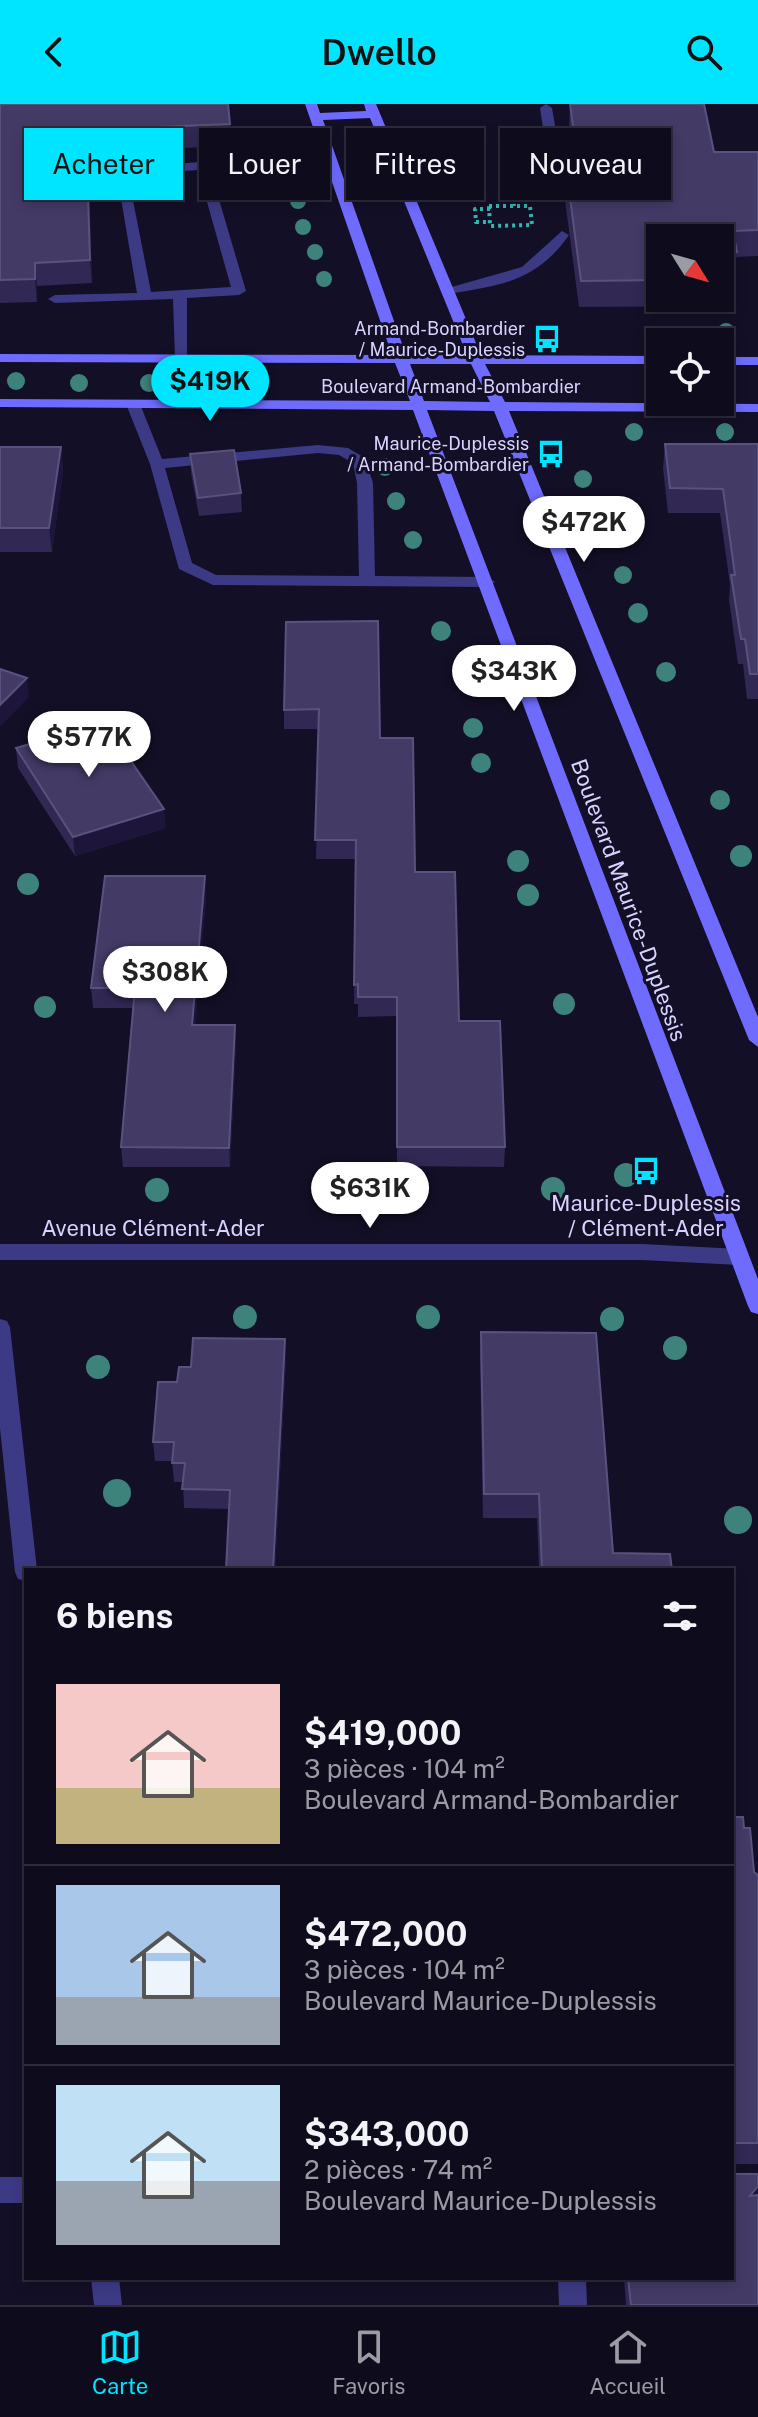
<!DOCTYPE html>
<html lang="fr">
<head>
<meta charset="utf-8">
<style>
  body { margin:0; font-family:"Public Sans",sans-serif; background:#171425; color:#f1f3f6; height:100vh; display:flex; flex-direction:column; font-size:30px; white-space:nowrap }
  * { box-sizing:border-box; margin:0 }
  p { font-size:26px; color:#9b9ba3 }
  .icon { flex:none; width:44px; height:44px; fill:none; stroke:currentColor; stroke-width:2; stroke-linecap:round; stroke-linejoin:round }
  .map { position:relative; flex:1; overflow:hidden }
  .sheet { position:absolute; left:24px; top:1464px; width:710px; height:712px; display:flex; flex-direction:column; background:#0e0b1c; border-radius:0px; box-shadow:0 4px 12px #0003,0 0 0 2px #2e2b3b }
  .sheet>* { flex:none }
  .hud { position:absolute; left:24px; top:24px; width:710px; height:72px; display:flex; gap:16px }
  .needle { width:52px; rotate:127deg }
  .tools { position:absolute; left:646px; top:120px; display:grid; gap:16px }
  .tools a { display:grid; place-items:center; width:88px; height:88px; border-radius:0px; background:#0e0b1c; box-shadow:0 4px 12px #0003,0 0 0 2px #2e2b3b; font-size:40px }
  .price { position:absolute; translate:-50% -68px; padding:0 18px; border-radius:28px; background:#fff; color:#222; font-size:26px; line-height:52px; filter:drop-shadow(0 2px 4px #0008) }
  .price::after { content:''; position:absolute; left:50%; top:48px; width:24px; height:18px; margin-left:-12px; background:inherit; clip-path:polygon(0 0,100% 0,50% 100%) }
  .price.current { background:#00e5ff; color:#111 }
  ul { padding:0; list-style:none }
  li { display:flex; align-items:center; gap:24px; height:200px; padding:0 32px }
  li+li { border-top:2px solid #2e2b3b }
  li span { display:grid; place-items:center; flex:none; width:224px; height:160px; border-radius:0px; color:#555 }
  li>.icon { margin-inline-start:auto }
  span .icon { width:96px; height:96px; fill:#fffc; stroke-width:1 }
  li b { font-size:34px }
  h2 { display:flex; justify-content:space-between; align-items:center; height:96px; padding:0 32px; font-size:34px }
  .pill { padding:0 28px; border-radius:0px; background:#0e0b1c; box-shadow:0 4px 12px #0003,0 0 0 2px #2e2b3b; font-size:28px; line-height:72px }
  .pill.current { background:#00e5ff; color:#111 }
  header { display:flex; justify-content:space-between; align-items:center; height:104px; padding:0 32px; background:#00e5ff; color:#111; font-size:36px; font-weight:600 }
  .menu { display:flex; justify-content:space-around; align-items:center; height:112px; border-top:2px solid #2e2b3b; background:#0e0b1c; font-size:22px; color:#9b9ba3 }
  .menu a { display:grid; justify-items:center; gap:4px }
  .menu .current { color:#00e5ff }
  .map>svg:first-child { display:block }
</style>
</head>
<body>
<header><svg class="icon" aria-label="back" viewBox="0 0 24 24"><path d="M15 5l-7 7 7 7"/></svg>Dwello<svg class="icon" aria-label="search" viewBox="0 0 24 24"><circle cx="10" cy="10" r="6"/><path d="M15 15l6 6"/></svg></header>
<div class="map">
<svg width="758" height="2201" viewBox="0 0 758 2201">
  <rect width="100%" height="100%" fill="#130f26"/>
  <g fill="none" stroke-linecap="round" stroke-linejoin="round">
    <path stroke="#2fb8b0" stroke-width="4" stroke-dasharray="3 4" stroke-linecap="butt" d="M511,58L514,102
      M489,102H530L532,121L490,122Z
      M490,105H475L476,118H490"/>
    <path fill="#3d3a85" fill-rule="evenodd" d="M546,0L552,4L567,92L560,96L553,92L540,4Z
      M329,47L334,48V54L210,65L246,187L239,191L187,194V258L175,255L173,195L55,199L48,195L55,191L137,189L116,65ZM198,66L231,183L151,188L128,71Z
      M562,127L569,131C536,178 501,181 448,190L441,186L522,163Z
      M133,296L140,300L162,355L318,341L348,344L365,354L373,379L375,472L487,473L495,478L487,483L213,481L179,465L150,360L126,300ZM318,349L339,351L353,359L357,379L359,472L216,471L192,459L165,364Z
      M558,2174H586L587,2201H559Z"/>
    <path fill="#3d3a85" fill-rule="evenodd" d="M0,1140H642L739,1145L746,1148L749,1153L746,1158L739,1161L642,1156H0Z
      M0,1215L7,1217L10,1223L37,1466H26V1477L18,1475L15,1468L0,1324Z
      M0,2073H26V2099H0Z
      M91,2174H119L122,2201H94Z"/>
    <path fill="#6f6bff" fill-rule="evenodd" d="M305,0H317L320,9L366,7L364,0H376L481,251L660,252V260H485L505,298L758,300V308L509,307L758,913V943L749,936L494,307L427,306L758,1175V1210L751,1208L748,1202L413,306L0,303V295L410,297L395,259L0,258V250L392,251ZM370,14L467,251H406L323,16ZM410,260H471L490,298L424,297Z
      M720,253H758V261H720Z"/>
  </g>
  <g fill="#3d827b">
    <circle cx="276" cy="39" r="8"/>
    <circle cx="298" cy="97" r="8"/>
    <circle cx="303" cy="123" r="8"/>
    <circle cx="315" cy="148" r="8"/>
    <circle cx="324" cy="175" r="8"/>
    <circle cx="726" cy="227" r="8"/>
    <circle cx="16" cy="277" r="9"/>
    <circle cx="79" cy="279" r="9"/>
    <circle cx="149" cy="279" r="9"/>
    <circle cx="209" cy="281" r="9"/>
    <circle cx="634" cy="328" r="9"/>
    <circle cx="725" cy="328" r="9"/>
    <circle cx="385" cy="363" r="9"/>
    <circle cx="583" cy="375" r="9"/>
    <circle cx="396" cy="397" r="9"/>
    <circle cx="600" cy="417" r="9"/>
    <circle cx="413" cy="436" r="9"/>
    <circle cx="623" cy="471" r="9"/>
    <circle cx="638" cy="509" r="10"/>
    <circle cx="441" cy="527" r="10"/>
    <circle cx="666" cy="568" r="10"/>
    <circle cx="473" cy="624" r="10"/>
    <circle cx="481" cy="659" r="10"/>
    <circle cx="720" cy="696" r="10"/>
    <circle cx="741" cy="752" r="11"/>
    <circle cx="518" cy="757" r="11"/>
    <circle cx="28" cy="780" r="11"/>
    <circle cx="528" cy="791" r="11"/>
    <circle cx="564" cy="900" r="11"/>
    <circle cx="45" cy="903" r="11"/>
    <circle cx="626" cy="1071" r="12"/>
    <circle cx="553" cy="1085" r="12"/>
    <circle cx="157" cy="1086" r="12"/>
    <circle cx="245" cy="1213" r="12"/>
    <circle cx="428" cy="1213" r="12"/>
    <circle cx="612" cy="1215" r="12"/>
    <circle cx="675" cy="1244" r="12"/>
    <circle cx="98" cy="1263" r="12"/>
    <circle cx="117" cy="1389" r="14"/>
    <circle cx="738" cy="1416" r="14"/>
  </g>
  <path fill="#312854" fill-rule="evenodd" d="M0,0L230,20L231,42L88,48L92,179L37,182V198L0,199Z
    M570,0L714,48H758V152L736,153L734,175H728L725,202L579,203L565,96L567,71L575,68L569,25ZM660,134H720V194H660Z
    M665,340H758V595H747L743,560H738L729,496L730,481L720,409H668L663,364Z
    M0,343H61L63,367L52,448H0Z
    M190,350L241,389L242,408L199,412L191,369Z
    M286,518L380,634L415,768L459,917L505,1043L504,1063L397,1062V912L358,913V900H354L356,755H316L319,625H284V606Z
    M16,644L166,724L75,752L18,664Z
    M206,792L195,921H235L236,940L230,1063H123L121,1043L133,904H93L91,884Z
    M481,1228L613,1449L672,1466H539L537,1414H483L480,1253Z
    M286,1254L275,1466H226L229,1405L184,1404L183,1378H174L172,1357H155L153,1338L177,1278L191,1263Z
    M732,1713L744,1724L754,1768L758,1771V2060H734V2070L758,2201H626L624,2174H732Z"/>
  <path fill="#1d163a" d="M86,26L88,48L92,179L90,156Z
    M35,159L37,182V198L35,175Z
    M61,343L63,367L52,448L49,424Z
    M27,574L29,593L0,623V601Z
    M164,705L166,724L75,752L73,733Z
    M205,772L206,792L194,940L192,921Z
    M235,921L236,940L230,1063L229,1044Z
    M285,1235L286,1254L275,1466H273Z
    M758,2082V2097L750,2092Z"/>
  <path fill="#433a66" stroke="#5a527e" stroke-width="2" d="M0,0H228L230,20L86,26L90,156L35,159V175L0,176Z
    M570,0H704L714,48H758V126L733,127L737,148L723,149L728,176H720V134H660V176L581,177L567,71L579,66Z
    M665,340H758V570H750L745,535H741L731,471H735L723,385L670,384Z
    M0,343H61L49,424H0Z
    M234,346L241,389L198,394L190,350Z
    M378,517L380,634H413L415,768H455L459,917H500L505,1043H397V893H358V880L354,881L356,736H315L319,605L284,606L286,518Z
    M0,565L27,574L0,601Z
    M104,618L164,705L73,733L16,644Z
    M105,772H205L192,921H235L229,1044L121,1043L135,884H91Z
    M481,1228L596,1229L613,1449L670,1450L672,1466H542L539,1390H484Z
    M193,1234L285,1235L273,1466H226L230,1386L182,1385L185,1359H172L174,1338H153L158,1278H177L179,1263H191Z
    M732,1713H743L744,1724H750L754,1768L758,1771V2039H734V2070H758V2082L750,2092L758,2091V2201H631L628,2174H732Z"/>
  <defs>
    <symbol id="bus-bare" viewBox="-9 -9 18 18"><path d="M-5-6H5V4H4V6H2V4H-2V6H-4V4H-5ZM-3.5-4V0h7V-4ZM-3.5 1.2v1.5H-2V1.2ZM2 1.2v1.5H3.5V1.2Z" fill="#00e5ff" stroke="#130f26" stroke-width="2.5" paint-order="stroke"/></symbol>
  </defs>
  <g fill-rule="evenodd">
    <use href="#bus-bare" x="527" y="215" width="40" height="40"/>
    <use href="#bus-bare" x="531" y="330" width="40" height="40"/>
    <use href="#bus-bare" x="626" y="1047" width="40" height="40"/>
  </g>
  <g text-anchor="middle" stroke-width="6" stroke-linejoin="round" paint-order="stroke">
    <g font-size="18" fill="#d9d4ff" stroke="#130f26" text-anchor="end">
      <text x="525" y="231">Armand-Bombardier<tspan x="525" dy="21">/ Maurice-Duplessis</tspan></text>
      <text x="529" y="346">Maurice-Duplessis<tspan x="529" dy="21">/ Armand-Bombardier</tspan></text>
    </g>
    <g font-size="18" fill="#d9d4ff" stroke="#130f26">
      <text x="451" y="289">Boulevard Armand-Bombardier</text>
    </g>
    <g font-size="22" fill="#d9d4ff" stroke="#130f26">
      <text transform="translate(629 796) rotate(70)" y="8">Boulevard Maurice-Duplessis</text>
      <text x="153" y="1132">Avenue Clément-Ader</text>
    </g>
    <g font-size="22" fill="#d9d4ff" stroke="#130f26">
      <text x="646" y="1107">Maurice-Duplessis<tspan x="646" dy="25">/ Clément-Ader</tspan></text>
    </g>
  </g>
</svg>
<div class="tools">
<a><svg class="needle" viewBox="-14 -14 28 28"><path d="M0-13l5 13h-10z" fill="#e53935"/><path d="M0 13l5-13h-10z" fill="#9b9ba3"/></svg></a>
<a><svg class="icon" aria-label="locate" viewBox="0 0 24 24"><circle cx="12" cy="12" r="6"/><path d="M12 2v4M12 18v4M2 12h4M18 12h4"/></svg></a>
</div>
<b class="price current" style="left:210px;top:319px">$419K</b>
<b class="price" style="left:584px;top:460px">$472K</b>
<b class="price" style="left:514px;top:609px">$343K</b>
<b class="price" style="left:89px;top:675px">$577K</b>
<b class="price" style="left:165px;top:910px">$308K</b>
<b class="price" style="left:370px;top:1126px">$631K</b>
<div class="hud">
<a class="pill current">Acheter</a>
<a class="pill">Louer</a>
<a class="pill">Filtres</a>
<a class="pill">Nouveau</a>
</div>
<section class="sheet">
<h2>6 biens<svg class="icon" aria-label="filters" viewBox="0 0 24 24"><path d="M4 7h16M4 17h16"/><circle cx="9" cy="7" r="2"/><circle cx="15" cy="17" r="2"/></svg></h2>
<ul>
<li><span style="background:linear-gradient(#f6c9c9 65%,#c2b280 0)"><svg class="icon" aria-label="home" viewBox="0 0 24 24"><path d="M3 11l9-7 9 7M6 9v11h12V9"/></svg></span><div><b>$419,000</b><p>3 pièces · 104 m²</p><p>Boulevard Armand-Bombardier</p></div></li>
<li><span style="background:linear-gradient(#a9c7e8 70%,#9aa5b1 0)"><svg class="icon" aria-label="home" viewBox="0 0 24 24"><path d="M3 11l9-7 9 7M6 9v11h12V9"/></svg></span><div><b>$472,000</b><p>3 pièces · 104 m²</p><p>Boulevard Maurice-Duplessis</p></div></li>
<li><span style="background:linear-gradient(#bfe0f5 60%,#9aa5b1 0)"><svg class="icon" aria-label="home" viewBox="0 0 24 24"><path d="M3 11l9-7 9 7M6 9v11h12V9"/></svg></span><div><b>$343,000</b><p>2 pièces · 74 m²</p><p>Boulevard Maurice-Duplessis</p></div></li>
</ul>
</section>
</div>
<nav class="menu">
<a class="current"><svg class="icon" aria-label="map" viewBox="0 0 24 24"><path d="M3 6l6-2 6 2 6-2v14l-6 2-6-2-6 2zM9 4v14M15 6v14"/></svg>Carte</a>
<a><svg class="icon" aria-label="saved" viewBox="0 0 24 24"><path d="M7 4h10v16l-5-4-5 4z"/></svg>Favoris</a>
<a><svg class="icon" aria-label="home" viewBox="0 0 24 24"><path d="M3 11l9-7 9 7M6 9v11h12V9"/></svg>Accueil</a>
</nav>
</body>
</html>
